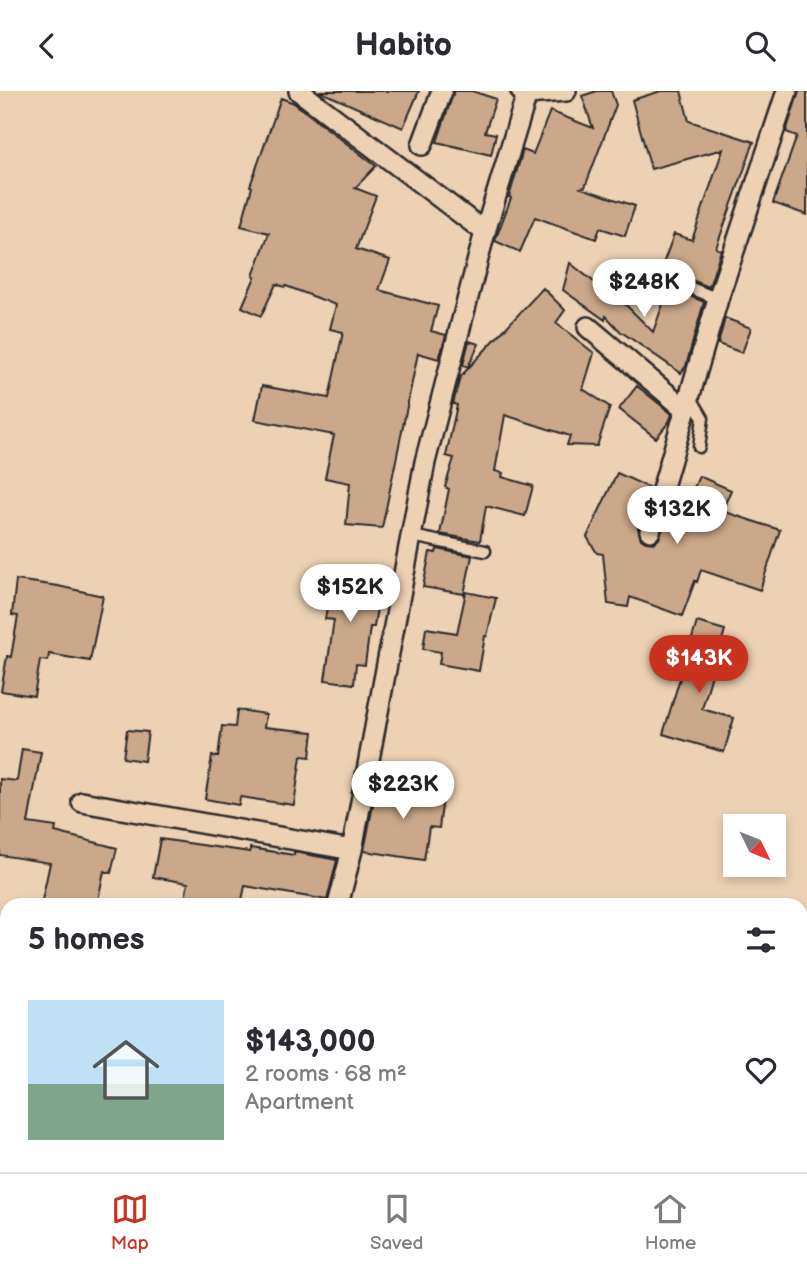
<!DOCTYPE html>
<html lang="en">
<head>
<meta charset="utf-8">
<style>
  body { margin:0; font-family:"Balsamiq Sans",sans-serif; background:#f7f7f7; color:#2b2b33; height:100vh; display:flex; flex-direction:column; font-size:26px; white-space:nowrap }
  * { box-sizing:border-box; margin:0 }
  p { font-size:23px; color:#7c7c81 }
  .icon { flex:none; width:38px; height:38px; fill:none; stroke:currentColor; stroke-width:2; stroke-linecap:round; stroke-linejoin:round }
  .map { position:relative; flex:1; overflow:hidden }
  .side { position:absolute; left:0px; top:807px; width:808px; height:275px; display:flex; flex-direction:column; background:#fff; border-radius:21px 21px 0 0; box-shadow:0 4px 10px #0003 }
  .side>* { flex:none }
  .needle { width:46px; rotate:133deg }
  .tools { position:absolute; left:723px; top:723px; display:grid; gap:14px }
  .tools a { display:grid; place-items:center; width:63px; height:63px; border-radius:0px; background:#fff; box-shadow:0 4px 10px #0003; font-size:35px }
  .price { position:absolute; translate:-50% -60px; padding:0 16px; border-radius:24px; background:#fff; color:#222; font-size:23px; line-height:46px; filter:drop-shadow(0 2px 4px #0008) }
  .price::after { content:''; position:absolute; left:50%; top:42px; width:21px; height:16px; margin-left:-10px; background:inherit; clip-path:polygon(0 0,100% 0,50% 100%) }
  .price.current { background:#c8321e; color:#fff }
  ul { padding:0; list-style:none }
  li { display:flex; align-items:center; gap:21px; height:175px; padding:0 28px }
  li+li { border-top:2px solid #e1e1e2 }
  li span { display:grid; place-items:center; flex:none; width:196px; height:140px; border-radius:0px; color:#555 }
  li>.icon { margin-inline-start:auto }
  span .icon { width:84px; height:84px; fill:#fffc; stroke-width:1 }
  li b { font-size:30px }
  h2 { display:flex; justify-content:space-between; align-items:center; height:84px; padding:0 28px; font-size:30px }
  header { display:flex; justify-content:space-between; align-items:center; height:91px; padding:0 28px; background:#fff; font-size:32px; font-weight:700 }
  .dock { display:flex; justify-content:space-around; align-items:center; height:98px; border-top:2px solid #e1e1e2; background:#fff; font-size:19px; color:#7c7c81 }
  .dock a { display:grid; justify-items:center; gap:4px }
  .dock .current { color:#c8321e }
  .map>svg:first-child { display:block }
</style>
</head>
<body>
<header><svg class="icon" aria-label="back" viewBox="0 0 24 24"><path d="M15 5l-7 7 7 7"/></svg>Habito<svg class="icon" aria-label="search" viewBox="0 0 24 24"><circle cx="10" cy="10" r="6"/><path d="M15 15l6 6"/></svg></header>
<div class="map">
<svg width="807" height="1081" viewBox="0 0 807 1081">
  <rect width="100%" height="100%" fill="#ecd1b3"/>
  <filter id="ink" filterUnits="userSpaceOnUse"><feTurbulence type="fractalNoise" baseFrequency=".0143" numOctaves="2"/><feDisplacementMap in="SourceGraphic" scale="14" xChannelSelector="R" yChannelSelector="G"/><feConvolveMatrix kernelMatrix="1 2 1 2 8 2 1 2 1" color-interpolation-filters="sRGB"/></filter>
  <g filter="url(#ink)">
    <path fill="#cba889" stroke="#2b2b2b" stroke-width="2" d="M319,0H419L403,37Z
      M454,0H472L496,8L485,41L496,43L491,64L437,51Z
      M597,0H611L616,14L585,96L581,97L635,115L625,145L600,137L596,148L535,126L520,161L495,150L511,107L509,106L523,59L533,63L550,20L593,37L582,5Z
      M661,0H681L689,30L754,51L716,157L721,159L709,196L674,182L675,177L663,173L674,143L692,149L723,58L651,78L632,9Z
      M799,0H807V124L773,112L797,45L786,41Z
      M281,7L294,12L376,75L355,97L376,105L356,158L390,169L379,199L438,215L431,240L446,244L439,268L418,262L382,437L346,434L350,392L325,387L334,344L255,329L262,295L329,307L343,241L330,238L336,214L286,195L285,196L276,193L261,225L242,216L255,186L253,185L269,142L241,135L252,96L250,95Z
      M570,172L613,206L616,204L653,241L669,196L704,211L686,275L681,282L620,240L606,225L605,229L563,199Z
      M543,197L565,219L556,232L594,262L583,298L610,316L597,355L567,354L570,345L505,324L495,380L503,382L502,386L533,395L525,425L486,415L480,450L440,443L449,398L445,396L454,367L446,365L457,314L453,313L460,286Z
      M725,227L751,237L742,262L718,253Z
      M469,250L479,253L468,276L463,274Z
      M637,295L672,323L669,331L656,347L619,318Z
      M617,382L650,397L638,437L641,448L646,451L654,452L659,448L673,407L687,413L699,385L731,399L722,420L780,439L760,499L701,479L697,491L695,490L682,525L630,506L628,516L608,513L603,463L597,462L587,446Z
      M437,458L472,465L464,503L423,496L430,461L436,462Z
      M333,481L381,490L374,536H370L365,574L356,573L354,593L325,589L334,529L325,528Z
      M16,489L58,495L103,505L90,570L49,563L48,570L40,569L34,605L1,600L7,565L11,566L18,525L12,524Z
      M466,501L496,507L487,545H485L479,580L439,573L441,561L423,558L426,537L457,542Z
      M697,531L725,539L702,618L734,627L724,661L663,643Z
      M237,619L266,623L264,636L313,641L310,666L301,665L294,714L240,706L239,714L205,708L212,665L218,666L222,635L235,636Z
      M127,639L148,641L144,670L123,667Z
      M22,658L41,661L28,732L56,736L55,741L117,757L111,782L104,780L97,814H41L50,772L0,764V688L17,690Z
      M377,693L444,700L439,737L429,736L424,769L364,760Z
      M160,748L250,761V757L294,764V761L337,769L327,809L245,795L241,814H184L188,792L153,786Z"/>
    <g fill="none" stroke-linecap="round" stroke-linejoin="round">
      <defs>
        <path id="lane" d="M663,186L718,208
          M690,305L703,327L699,356
          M412,445L485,460"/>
        <path id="street" d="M299,0L485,141
          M521,0L527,3L566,0
          M422,54L442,0
          M588,236L685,318
          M650,440L718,208L787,0
          M82,711L352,759
          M338,814L352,759L425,371L485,141L527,3"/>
        <path id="highway" d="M802,1007L807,1005
          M574,1081L594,1074"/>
      </defs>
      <use href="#lane" stroke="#2b2b2b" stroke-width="15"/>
      <use href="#street" stroke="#2b2b2b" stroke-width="24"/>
      <use href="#highway" stroke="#2b2b2b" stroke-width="40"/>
      <use href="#lane" stroke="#ecd1b3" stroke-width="10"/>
      <use href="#street" stroke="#ecd1b3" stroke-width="19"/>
      <use href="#highway" stroke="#ecd1b3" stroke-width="35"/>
    </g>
  </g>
</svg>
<div class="tools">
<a><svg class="needle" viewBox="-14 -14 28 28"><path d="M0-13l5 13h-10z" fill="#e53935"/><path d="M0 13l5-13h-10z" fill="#7c7c81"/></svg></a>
</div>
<b class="price" style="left:644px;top:228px">$248K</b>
<b class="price" style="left:677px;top:455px">$132K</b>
<b class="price" style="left:350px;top:533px">$152K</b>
<b class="price current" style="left:699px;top:604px">$143K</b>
<b class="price" style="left:403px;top:730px">$223K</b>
<section class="side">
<h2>5 homes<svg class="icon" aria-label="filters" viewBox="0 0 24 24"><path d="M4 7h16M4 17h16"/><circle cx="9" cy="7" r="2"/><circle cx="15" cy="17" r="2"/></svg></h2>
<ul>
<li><span style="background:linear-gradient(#bfe0f5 60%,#7fa58c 0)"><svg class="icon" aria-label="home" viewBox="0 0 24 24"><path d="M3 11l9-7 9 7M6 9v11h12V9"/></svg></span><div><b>$143,000</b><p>2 rooms · 68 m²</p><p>Apartment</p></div><svg class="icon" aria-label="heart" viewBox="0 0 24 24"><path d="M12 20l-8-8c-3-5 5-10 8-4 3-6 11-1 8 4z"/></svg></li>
</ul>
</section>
</div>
<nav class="dock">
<a class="current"><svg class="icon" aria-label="map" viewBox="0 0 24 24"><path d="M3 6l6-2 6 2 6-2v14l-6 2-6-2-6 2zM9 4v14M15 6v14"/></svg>Map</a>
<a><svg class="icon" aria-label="saved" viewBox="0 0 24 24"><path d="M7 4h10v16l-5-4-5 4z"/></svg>Saved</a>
<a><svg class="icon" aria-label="home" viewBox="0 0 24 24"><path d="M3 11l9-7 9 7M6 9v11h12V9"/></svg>Home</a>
</nav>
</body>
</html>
